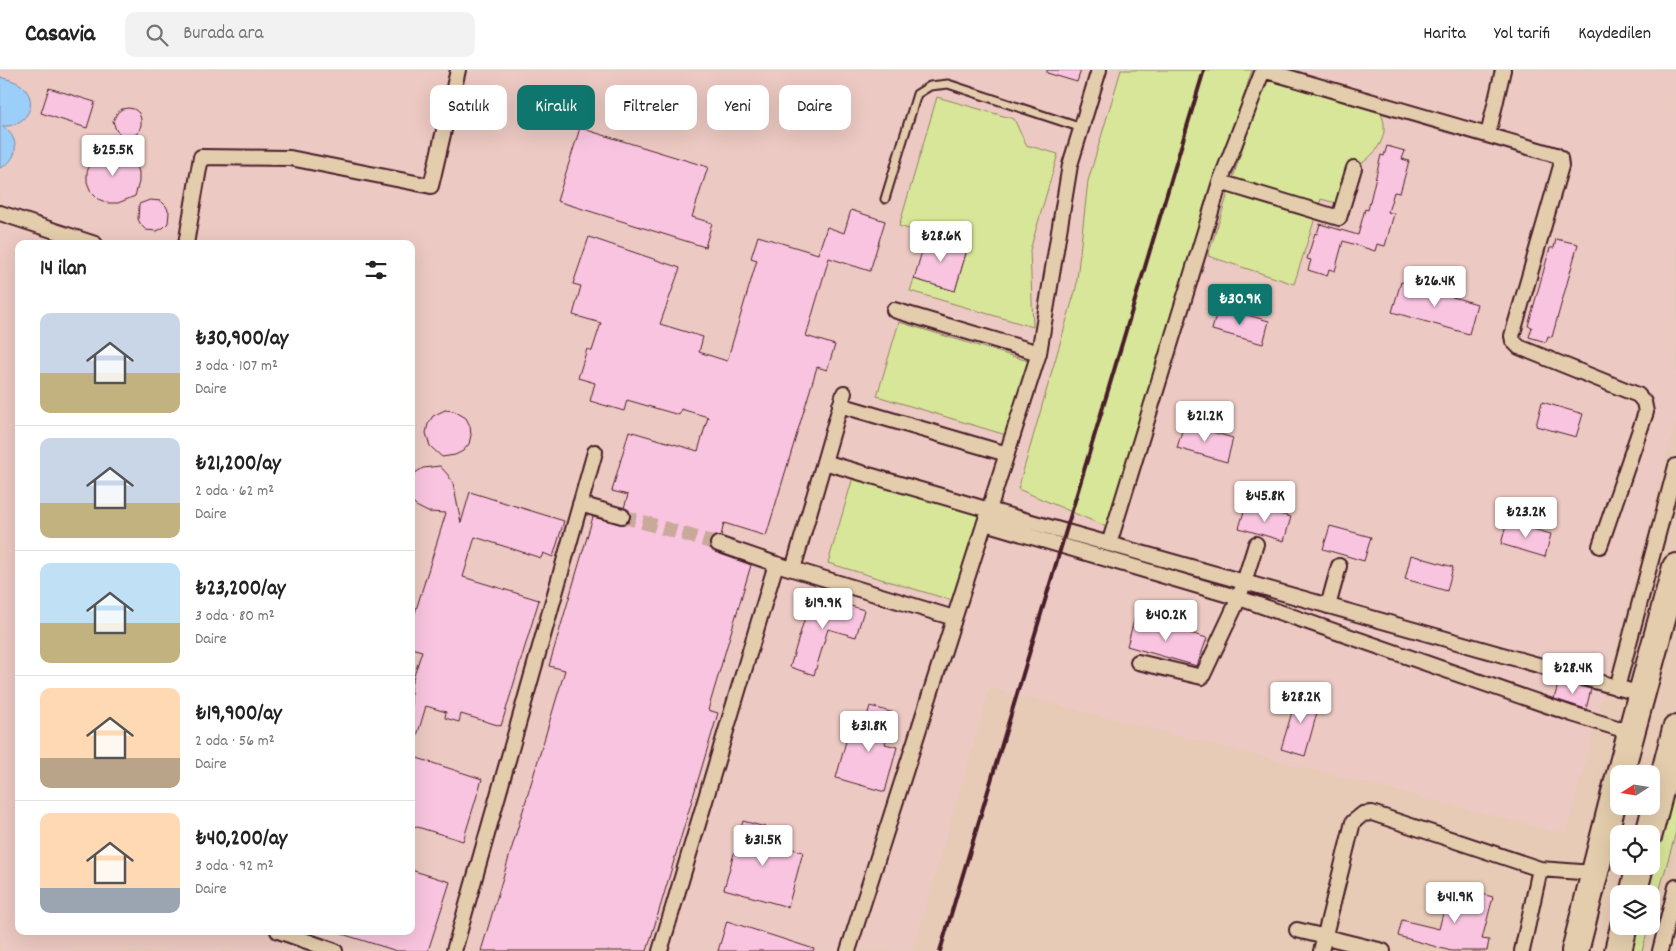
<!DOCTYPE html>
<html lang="tr">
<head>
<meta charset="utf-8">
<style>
  body { margin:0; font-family:Dekko,sans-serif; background:#f2f2f2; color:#222; height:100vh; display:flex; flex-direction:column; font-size:19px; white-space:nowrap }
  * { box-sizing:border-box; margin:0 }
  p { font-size:16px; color:#767676 }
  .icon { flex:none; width:28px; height:28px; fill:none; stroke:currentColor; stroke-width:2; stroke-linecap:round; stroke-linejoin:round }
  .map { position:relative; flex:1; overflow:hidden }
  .details { position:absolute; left:15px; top:170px; width:400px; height:695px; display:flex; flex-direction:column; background:#fff; border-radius:10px; box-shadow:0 5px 20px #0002 }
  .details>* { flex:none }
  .top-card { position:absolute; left:430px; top:15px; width:475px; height:45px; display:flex; gap:10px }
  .needle { width:32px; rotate:258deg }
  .tools { position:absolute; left:1610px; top:695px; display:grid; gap:10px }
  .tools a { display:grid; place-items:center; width:50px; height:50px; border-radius:10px; background:#fff; box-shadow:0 5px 20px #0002; font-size:25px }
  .price { position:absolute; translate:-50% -42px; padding:0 11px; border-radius:5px; background:#fff; color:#222; font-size:16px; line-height:32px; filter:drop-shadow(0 1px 2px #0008) }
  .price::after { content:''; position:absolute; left:50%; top:30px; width:15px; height:11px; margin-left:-8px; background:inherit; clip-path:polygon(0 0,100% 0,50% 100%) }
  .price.on { background:#0f766e; color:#fff }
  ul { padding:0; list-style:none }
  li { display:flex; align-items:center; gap:15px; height:125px; padding:0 25px }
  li+li { border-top:1px solid #e0e0e0 }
  li span { display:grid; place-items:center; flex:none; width:140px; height:100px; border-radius:10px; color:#555 }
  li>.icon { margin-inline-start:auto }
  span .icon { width:60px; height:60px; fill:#fffc; stroke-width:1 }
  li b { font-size:21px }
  h2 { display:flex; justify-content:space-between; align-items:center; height:60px; padding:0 25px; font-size:21px }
  .pill { padding:0 18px; border-radius:10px; background:#fff; box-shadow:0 5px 20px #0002; font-size:18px; line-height:45px }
  .pill.on { background:#0f766e; color:#fff }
  header { display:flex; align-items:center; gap:30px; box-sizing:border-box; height:70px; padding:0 25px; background:#fff; border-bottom:1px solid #e0e0e0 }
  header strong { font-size:24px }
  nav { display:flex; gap:28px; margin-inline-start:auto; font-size:18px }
  .search { width:350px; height:45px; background:#f2f2f2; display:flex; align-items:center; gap:12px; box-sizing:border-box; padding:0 18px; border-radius:10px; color:#767676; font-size:19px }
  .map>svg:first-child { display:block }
</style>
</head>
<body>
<header>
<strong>Casavia</strong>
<div class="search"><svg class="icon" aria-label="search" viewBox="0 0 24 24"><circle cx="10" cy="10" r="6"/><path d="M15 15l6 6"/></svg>Burada ara</div>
<nav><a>Harita</a><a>Yol tarifi</a><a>Kaydedilen</a></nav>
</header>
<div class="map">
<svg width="1676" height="881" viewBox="0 0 1676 881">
  <rect width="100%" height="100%" fill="#e7cbb6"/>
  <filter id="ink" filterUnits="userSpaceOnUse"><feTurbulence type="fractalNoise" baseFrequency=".02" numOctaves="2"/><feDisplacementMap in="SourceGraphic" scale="10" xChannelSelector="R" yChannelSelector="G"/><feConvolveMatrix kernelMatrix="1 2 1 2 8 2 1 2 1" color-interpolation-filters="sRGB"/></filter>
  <g filter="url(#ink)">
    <path fill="#ecc9c2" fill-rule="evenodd" d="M0,0H1676V352L1566,764L990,618L913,881H0ZM19,174H411V861H19Z"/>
    <path fill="#d8e699" stroke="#918262" d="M1121,0H1252L1107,457L1018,419L1076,218L1088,111Z
      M1267,1L1371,34C1374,37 1381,42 1382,46C1391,70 1370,91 1351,99L1340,134L1321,129L1294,214L1208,186Z
      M937,27L1014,49L1026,75L1058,84L1030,180L1033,257L910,221L914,209L955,221L968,177L899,156Z
      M899,252L1028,291L1006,365L877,326Z
      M854,404L983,443L957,532L828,493Z
      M1676,714V762L1651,850V824H1645Z
      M1635,856H1649L1642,881H1628Z"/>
    <path fill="#9bcef9" stroke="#7b88a7" d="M0,7C9,10 19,11 25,19C40,37 22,58 2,56C20,67 20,90 0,98Z"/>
    <path fill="#f9c4df" stroke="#4a1f2b" d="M1047,0H1081L1077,12L1047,3Z
      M49,18L95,32L87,58L41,43Z
      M128,38L134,39L139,43L141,49V55L139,61L135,65L124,68L116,60L113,51L117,43L122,39Z
      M580,58L708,97L692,147L712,153L705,177L557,131Z
      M1387,76L1405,81L1402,89L1409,91L1400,123L1394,122L1388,142L1394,144L1385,176L1377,174L1375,181L1343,171L1335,201L1329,199L1327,206L1308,200L1311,190L1307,189L1315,163L1317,164L1320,154L1358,165L1365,139L1368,140L1381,85L1384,86Z
      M119,79L128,85L135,92L139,102V112L135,126L118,133H108L98,129L91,122L87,112V102L91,92L98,85L108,81Z
      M150,130L161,131L166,136L169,142L168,153L163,158L157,161L146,160L141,155L138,149L139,134Z
      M851,140L885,151L870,201L829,188L806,266L835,275L827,300L817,297L766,466L724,453L721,466L713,467L710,472V476L715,482L751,495L708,640L718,643L647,881H481L565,600L549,596L593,447L620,454L628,453L630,448L629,440L624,438L628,425L612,421L629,361L698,381L708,347L681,339L679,345L627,330L624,341L590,331L595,313L578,308L587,279L592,281L601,253L573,245L581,216L573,214L589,167L680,198L660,254L703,267L699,282L727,291L757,190L751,188L758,166L818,184L827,157L844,163Z
      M927,164L968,176L955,221L914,209Z
      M1556,169L1578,174L1552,267L1548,266L1546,272L1529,267L1532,257L1528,256L1550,178H1554Z
      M1401,212L1477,234L1469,264L1392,242Z
      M1218,237L1269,251L1263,274L1212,260Z
      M1542,332L1583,344L1576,367L1536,356Z
      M445,340L454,341L466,348L470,356L471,365L469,374L463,381L455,385L442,387L430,376L426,363L428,354L433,346Z
      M1184,354L1233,368L1227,392L1177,378Z
      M440,396L448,405L453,413L461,453L470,422L564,451L553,487L543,483L541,488L475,467L463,507L539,530L501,656L461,644L459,652L445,648L446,642L426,636L414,676H411V615L422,581L411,578V556L446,443L428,442L416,436L411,431V409L415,403L423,398Z
      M1246,435L1291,447L1284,471L1239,458Z
      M1507,452L1551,464L1545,487L1501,474Z
      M1330,456L1371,467L1364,491L1323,479Z
      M1411,485L1453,497L1447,521L1405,509Z
      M812,524L864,540L856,567L828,559L814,605L790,597Z
      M1135,547L1207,568L1197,596L1127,576Z
      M1559,611L1591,619L1586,639L1554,629Z
      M1298,622L1321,628L1305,686L1281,679Z
      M870,636L894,643L885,674L897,677L885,722L836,708L848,664L861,668Z
      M411,686L482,709L463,771L411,755Z
      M743,751L772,759L768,772L803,782L788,837L724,819Z
      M411,800L450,812L428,881H397L342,864V861H411Z
      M1450,816L1493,827L1482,869L1489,870L1487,881H1451L1398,866L1402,850L1439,859Z
      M727,851L814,879L813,881H718Z"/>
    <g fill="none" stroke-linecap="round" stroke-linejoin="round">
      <path stroke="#c8a99a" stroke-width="14" stroke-dasharray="14 7" stroke-linecap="butt" d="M622,446L718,474"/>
      <defs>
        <path id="lane" d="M885,129L917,24L930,16L948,14L1082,58"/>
        <path id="street" d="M1488,65L1503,0
          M1220,112L1339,148L1354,98
          M0,143L95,174
          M186,174L201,87L290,88L431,116L458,0
          M894,240L1039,283
          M840,335L1007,384
          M824,392L989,440L1641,624
          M580,434L622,446
          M985,453L1239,528L1572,644L1630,662
          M718,474L776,494
          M1109,474L1220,112L1263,0L1556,85L1560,88L1561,96L1512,266L1513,271L1519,277L1638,325L1644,332L1646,342L1600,476
          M793,499L844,323
          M1328,536L1339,496
          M1138,592L1202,607L1239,528L1256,474
          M1617,618L1676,396
          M1297,860L1383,881
          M278,861L335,881
          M454,881L595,382
          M660,881L776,494L954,548L953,553
          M848,881L1039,283L1070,95L1099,0
          M1321,881L1353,752L1363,744L1372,743L1540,799L1594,803
          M1522,881L1540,799
          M1660,881L1676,817"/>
        <path id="highway" d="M1620,704L1676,497
          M1649,764L1676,659
          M1633,824L1640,796
          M1575,881L1619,707
          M1618,881L1624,856"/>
      </defs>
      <use href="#lane" stroke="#4a1f2b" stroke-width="11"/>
      <use href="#street" stroke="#4a1f2b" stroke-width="18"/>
      <use href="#highway" stroke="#4a1f2b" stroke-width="30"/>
      <use href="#lane" stroke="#e3cdac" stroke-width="7"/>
      <use href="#street" stroke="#e3cdac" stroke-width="14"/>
      <use href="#highway" stroke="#e3cdac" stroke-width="26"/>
      <path stroke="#4a1f2b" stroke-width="4" d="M940,881L1204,0"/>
    </g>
  </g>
</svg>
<div class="tools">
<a><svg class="needle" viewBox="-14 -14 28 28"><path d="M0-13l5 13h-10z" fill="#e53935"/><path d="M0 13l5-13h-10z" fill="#767676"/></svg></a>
<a><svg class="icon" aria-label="locate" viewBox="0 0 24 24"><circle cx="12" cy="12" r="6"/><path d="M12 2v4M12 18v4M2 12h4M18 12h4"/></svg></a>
<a><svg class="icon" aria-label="layers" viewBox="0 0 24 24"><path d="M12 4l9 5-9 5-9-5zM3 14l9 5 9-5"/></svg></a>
</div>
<b class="price" style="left:113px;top:107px">₺25.5K</b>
<b class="price" style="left:941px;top:193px">₺28.6K</b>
<b class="price" style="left:1435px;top:238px">₺26.4K</b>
<b class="price on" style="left:1240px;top:256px">₺30.9K</b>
<b class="price" style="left:1205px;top:373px">₺21.2K</b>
<b class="price" style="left:1265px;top:453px">₺45.8K</b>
<b class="price" style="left:1526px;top:469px">₺23.2K</b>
<b class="price" style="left:823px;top:560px">₺19.9K</b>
<b class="price" style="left:1166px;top:572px">₺40.2K</b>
<b class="price" style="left:1573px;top:625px">₺28.4K</b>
<b class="price" style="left:1301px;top:654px">₺28.2K</b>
<b class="price" style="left:869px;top:683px">₺31.8K</b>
<b class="price" style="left:763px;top:797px">₺31.5K</b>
<b class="price" style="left:1455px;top:854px">₺41.9K</b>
<div class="top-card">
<a class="pill">Satılık</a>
<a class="pill on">Kiralık</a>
<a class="pill">Filtreler</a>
<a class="pill">Yeni</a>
<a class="pill">Daire</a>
</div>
<section class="details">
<h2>14 ilan<svg class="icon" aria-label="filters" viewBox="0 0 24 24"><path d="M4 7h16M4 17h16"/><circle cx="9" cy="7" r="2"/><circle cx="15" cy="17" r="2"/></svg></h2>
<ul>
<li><span style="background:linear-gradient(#c9d6e8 60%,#c2b280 0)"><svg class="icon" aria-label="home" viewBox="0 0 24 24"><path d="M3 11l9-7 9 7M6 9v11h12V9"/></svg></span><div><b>₺30,900/ay</b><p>3 oda · 107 m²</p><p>Daire</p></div></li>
<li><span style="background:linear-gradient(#c9d6e8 65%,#c2b280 0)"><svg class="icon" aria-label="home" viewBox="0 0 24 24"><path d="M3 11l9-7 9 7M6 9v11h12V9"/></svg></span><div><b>₺21,200/ay</b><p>2 oda · 62 m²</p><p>Daire</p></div></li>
<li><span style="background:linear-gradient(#bfe0f5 60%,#c2b280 0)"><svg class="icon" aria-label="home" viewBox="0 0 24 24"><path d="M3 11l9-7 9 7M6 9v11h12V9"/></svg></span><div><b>₺23,200/ay</b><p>3 oda · 80 m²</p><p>Daire</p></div></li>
<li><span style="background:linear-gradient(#ffd9b3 70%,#b9a48a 0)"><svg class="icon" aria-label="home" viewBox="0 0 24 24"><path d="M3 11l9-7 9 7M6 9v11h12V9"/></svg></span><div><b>₺19,900/ay</b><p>2 oda · 56 m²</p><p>Daire</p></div></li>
<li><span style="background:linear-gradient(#ffd9b3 75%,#9aa5b1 0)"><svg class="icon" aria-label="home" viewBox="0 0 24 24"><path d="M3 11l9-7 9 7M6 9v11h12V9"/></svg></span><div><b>₺40,200/ay</b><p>3 oda · 92 m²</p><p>Daire</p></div></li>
</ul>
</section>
</div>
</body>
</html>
